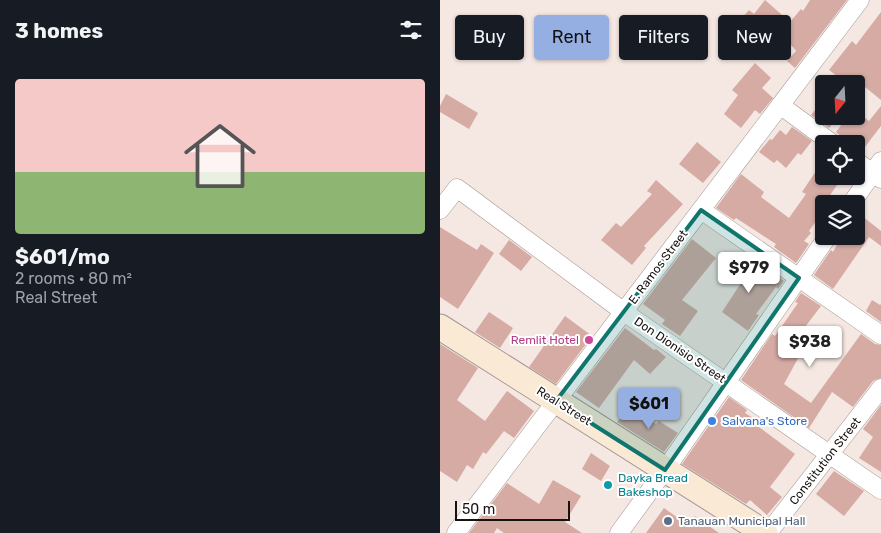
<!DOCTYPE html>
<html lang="en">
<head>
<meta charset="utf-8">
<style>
  body { margin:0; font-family:Rubik,sans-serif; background:#242831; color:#f1f3f6; height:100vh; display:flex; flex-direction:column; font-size:19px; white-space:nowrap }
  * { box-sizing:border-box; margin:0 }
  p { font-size:16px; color:#9ea1a6 }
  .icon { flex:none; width:28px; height:28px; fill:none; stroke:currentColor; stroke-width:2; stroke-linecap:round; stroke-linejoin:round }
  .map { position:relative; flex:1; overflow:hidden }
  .details { display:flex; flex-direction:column; background:#171b24; width:440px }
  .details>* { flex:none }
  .hud { position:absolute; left:15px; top:15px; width:350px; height:45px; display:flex; gap:10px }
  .needle { width:32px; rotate:198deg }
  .controls { position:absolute; left:375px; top:75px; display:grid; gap:10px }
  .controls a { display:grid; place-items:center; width:50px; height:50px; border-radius:5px; background:#171b24; box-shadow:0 1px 4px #0004; font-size:25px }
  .scale { position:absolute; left:15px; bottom:12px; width:115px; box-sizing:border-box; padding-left:5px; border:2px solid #161210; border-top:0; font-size:14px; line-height:18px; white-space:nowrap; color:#161210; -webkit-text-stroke:4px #fff; paint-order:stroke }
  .price { position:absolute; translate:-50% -42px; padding:0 11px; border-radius:5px; background:#fff; color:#222; font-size:16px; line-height:32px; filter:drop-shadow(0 1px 2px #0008) }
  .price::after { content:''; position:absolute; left:50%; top:30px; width:15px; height:11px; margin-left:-8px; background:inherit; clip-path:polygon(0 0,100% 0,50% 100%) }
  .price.on { background:#96afe2; color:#111 }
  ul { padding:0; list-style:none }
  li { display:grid; align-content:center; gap:10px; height:265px; padding:0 15px }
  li+li { border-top:1px solid #363941 }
  li span { display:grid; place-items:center; height:155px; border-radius:5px; color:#555 }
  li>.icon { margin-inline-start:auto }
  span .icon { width:90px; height:90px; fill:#fffc; stroke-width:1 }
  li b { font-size:21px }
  h2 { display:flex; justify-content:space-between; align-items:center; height:60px; padding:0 15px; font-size:21px }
  .tag { padding:0 18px; border-radius:5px; background:#171b24; box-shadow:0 1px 4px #0004; font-size:18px; line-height:45px }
  .tag.on { background:#96afe2; color:#111 }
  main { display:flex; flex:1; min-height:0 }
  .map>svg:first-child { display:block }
</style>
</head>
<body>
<main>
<section class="details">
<h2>3 homes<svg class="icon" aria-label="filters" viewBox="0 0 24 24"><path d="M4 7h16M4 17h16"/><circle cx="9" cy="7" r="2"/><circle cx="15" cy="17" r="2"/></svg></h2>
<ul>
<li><span style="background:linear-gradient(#f6c9c9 60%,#8fb573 0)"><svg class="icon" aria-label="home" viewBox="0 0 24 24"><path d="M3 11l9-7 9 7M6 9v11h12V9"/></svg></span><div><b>$601/mo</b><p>2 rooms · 80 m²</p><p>Real Street</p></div></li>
</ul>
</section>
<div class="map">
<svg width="441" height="533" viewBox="0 0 441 533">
  <rect width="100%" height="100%" fill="#f5e7e2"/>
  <path fill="#d5aba4" d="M325,0L350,22L361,9L363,11L370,0H407L355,68L347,61L356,51L353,47L329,25L320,35L301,19L309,10L314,14Z
    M441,12V100L420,83L416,88V84H407L389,70L412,41L416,45Z
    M315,63L331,78L322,88L333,98L320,114L315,110L301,128L284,114L298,95L292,90Z
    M6,94L38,113L29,129L0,112V106Z
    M384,99V116H399L389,128L371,115Z
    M441,106V126L421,152L416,148V144H411L396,132L408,116H423L429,121Z
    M352,127L372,141L361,155L358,153L346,168L337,160L334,163L319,152L330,139L332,140L340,130L346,135Z
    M257,142L281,162L263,183L239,164Z
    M376,171L397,185L384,204V210L369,231L371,233L364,241L369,244L356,263L334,247L336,244L296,218L294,220L276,208L301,174L324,192L321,197L349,218L366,194L362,192Z
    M216,180L243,204L204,246L206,248L192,265L161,240L176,223L181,227L212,194L207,191Z
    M417,212L441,231V246L429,237L393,289L374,275L391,250L393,252L402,236H416Z
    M0,227L37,250L41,244L54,253L18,309L0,297Z
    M252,239L276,258L242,300L258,311L240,336L222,324L225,320L203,304Z
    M69,240L92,257L81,271L59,254Z
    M298,259L326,280L332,272L344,281L338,289L336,287L316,314L319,315L308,331L282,312L301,283L288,273Z
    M361,293L381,306L362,331L369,336L360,349L362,351L344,384L361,396L371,403L421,334L435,344L441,345V378L433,381L413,407L392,392L369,428L301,380L332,334L335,336L358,303L355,302Z
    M432,300L440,305L441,304V322L426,311Z
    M49,312L73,328L60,348L35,332Z
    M125,316L152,336L116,384L89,367Z
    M185,328L214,350L216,349L226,357L210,374L194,360L159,408L136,392Z
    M0,344L38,368L17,400L45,421L67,391L94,411L74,438L64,431L46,454L43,452L33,469L27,465L17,482L0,471Z
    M289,397L307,410L305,413L321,423L319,427L355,454L330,487L342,497L327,515L310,500L306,504L242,464Z
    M441,405V472L419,458L433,437L423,429Z
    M188,409L200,420L205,415L216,424L219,421L238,433L224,452L177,422Z
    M151,453L170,466L161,481L142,469Z
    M394,471L424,491L404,516L376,494Z
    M113,480L141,496L125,522L142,533H64L57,528L54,533H29L67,483L99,504Z
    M224,508L248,525L255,516L279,533H206Z"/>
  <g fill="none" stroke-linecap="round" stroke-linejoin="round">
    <defs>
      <path id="minor" d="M340,105L393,144
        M416,161L441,179
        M411,204L441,161
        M0,210L17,188L184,312L441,490
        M261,210L441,335
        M16,533L420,0
        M179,533L225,470L388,236
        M328,533L441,388"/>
      <path id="secondary" d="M0,327L325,533"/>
    </defs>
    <use href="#minor" stroke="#a39691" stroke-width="19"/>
    <use href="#secondary" stroke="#a39691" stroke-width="27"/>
    <use href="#minor" stroke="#fff" stroke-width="18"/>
    <use href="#secondary" stroke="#fae9d5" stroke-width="25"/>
  </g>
  <path fill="#0f766e" fill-opacity="0.2" stroke="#0f766e" stroke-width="4" stroke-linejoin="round" d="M261,210L359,278L225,470L116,401Z"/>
  <circle fill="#d1479c" stroke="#fff" stroke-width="2" cx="149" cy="340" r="5"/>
  <circle fill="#3f7fe0" stroke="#fff" stroke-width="2" cx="272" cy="421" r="5"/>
  <circle fill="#0f9aa8" stroke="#fff" stroke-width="2" cx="168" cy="485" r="5"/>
  <circle fill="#5c6f8a" stroke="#fff" stroke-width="2" cx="228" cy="521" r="5"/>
  <g text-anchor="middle" stroke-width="4" stroke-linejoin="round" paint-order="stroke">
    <g font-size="12" fill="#161210" stroke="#fff">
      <text transform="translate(218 267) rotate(-53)" y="4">E. Ramos Street</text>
      <text transform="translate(240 350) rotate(34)" y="4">Don Dionisio Street</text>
      <text transform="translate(124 406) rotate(32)" y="4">Real Street</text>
      <text transform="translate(385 461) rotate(-52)" y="4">Constitution Street</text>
    </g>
    <g font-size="12" fill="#b23c85" stroke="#fff" text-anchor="end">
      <text x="139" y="344">Remlit Hotel</text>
    </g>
    <g font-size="12" fill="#366cbe" stroke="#fff" text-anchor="start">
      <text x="282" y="425">Salvana's Store</text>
    </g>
    <g font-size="12" fill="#0d838f" stroke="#fff" text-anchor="start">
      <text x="178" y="482">Dayka Bread<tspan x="178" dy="14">Bakeshop</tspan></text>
    </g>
    <g font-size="12" fill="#4e5e75" stroke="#fff" text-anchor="start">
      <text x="238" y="525">Tanauan Municipal Hall</text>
    </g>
  </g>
</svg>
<div class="controls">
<a><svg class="needle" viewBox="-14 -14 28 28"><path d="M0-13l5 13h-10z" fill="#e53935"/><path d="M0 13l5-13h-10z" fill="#9ea1a6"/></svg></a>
<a><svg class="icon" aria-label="locate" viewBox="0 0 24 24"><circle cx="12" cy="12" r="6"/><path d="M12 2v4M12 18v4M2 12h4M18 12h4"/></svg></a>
<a><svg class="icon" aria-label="layers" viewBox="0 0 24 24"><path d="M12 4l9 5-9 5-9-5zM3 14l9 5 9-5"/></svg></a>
</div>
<div class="scale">50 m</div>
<b class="price" style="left:309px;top:294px">$979</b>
<b class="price" style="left:370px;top:368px">$938</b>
<b class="price on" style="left:209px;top:430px">$601</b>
<div class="hud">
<a class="tag">Buy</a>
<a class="tag on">Rent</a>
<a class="tag">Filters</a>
<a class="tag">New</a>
</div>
</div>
</main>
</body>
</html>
